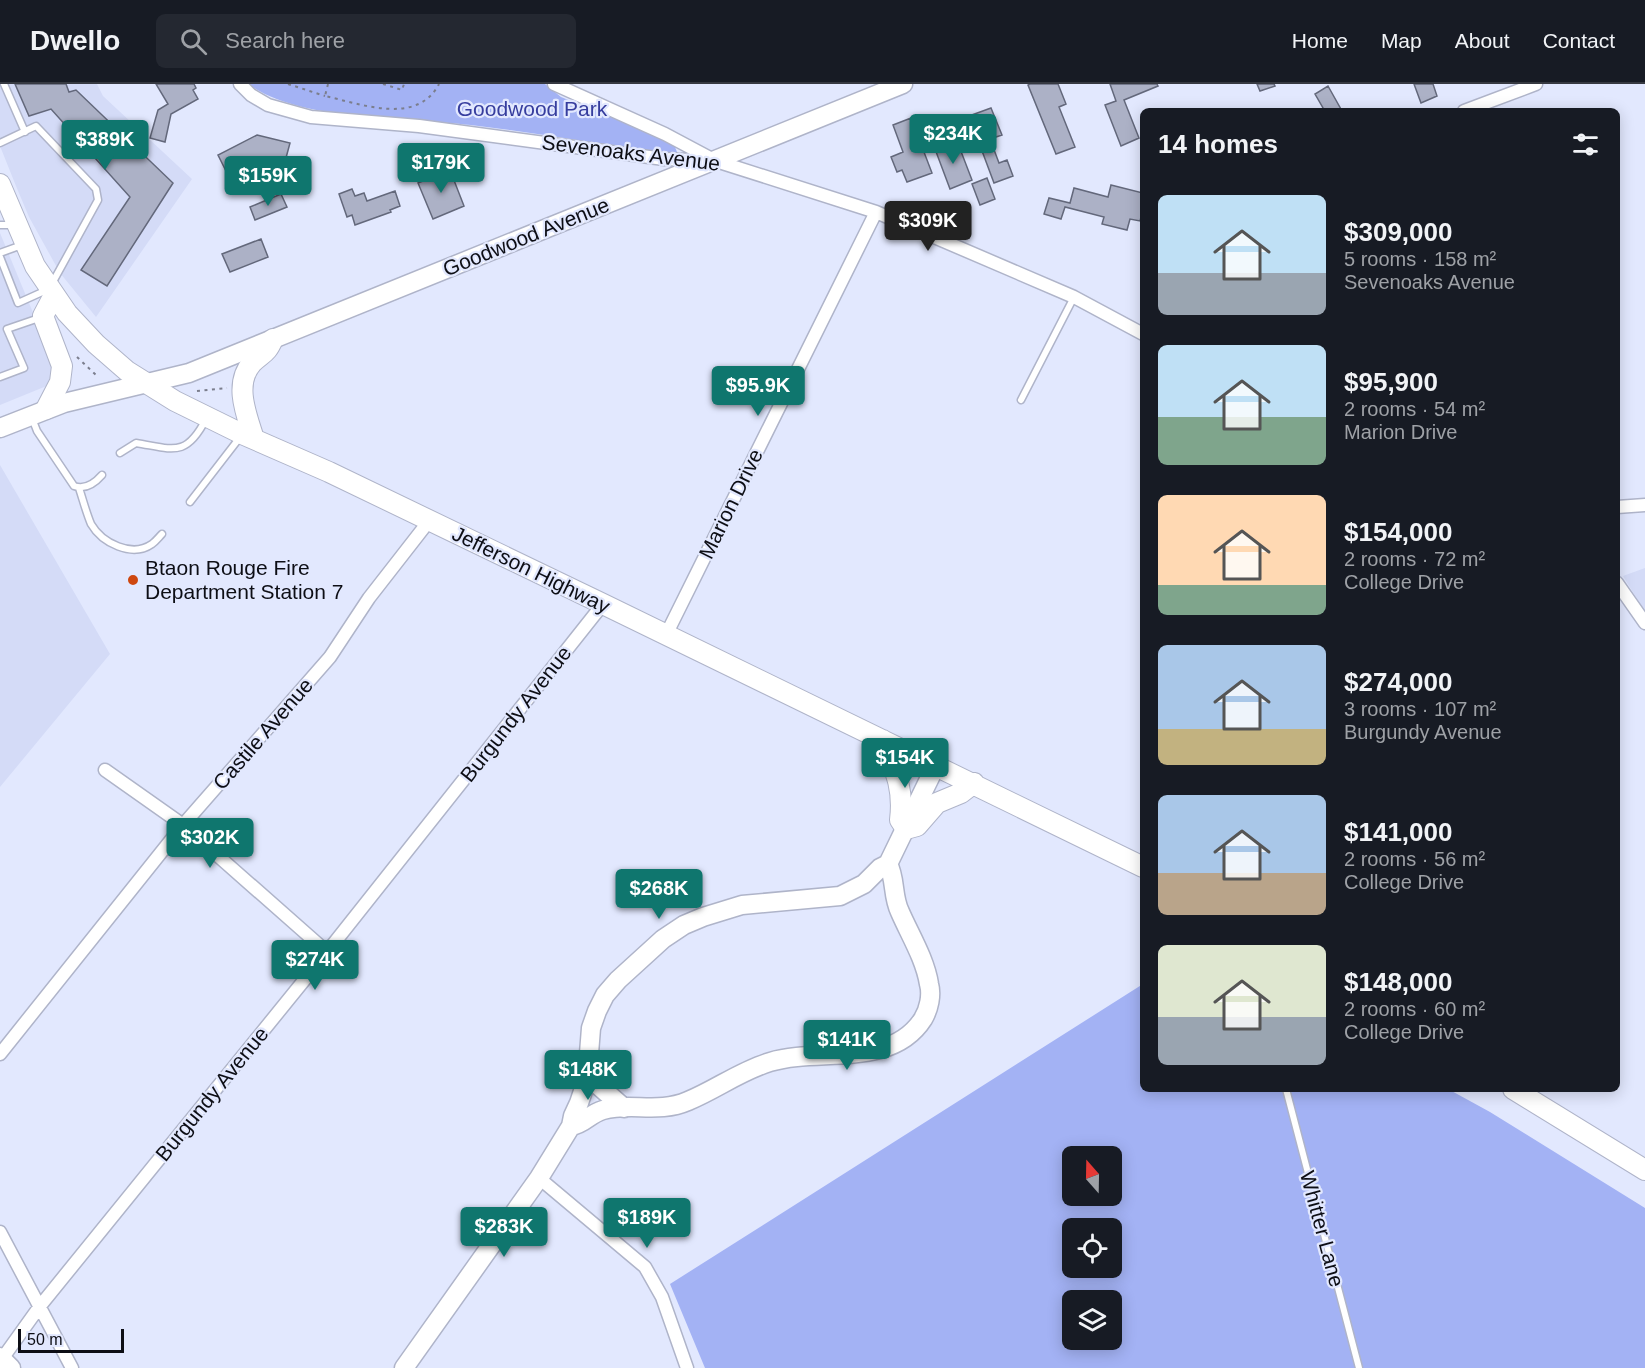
<!DOCTYPE html>
<html lang="en">
<head>
<meta charset="utf-8">
<style>
  body { margin:0; font-family:Helvetica,sans-serif; background:#242831; color:#f1f3f6; height:100vh; display:flex; flex-direction:column; font-size:22px; white-space:nowrap }
  * { box-sizing:border-box; margin:0 }
  p { font-size:20px; color:#9ea1a6 }
  .icon { flex:none; width:33px; height:33px; fill:none; stroke:currentColor; stroke-width:2; stroke-linecap:round; stroke-linejoin:round }
  .map { position:relative; flex:1; overflow:hidden }
  .drawer { position:absolute; left:1140px; top:24px; width:480px; height:984px; display:flex; flex-direction:column; background:#171b24; border-radius:9px; box-shadow:0 3px 15px #0003 }
  .drawer>* { flex:none }
  .needle { width:39px; rotate:340deg }
  .buttons { position:absolute; left:1062px; top:1062px; display:grid; gap:12px }
  .buttons a { display:grid; place-items:center; width:60px; height:60px; border-radius:9px; background:#171b24; box-shadow:0 3px 15px #0003; font-size:30px }
  .scale { position:absolute; left:18px; bottom:15px; width:106px; box-sizing:border-box; padding-left:6px; border:3px solid #0d0e15; border-top:0; font-size:16px; line-height:21px; white-space:nowrap; color:#0d0e15; -webkit-text-stroke:4px #e2e8fe; paint-order:stroke }
  .price { position:absolute; translate:-50% -51px; padding:0 14px; border-radius:6px; background:#0f766e; color:#fff; font-size:20px; line-height:39px; filter:drop-shadow(0 2px 3px #0008) }
  .price::after { content:''; position:absolute; left:50%; top:36px; width:18px; height:14px; margin-left:-9px; background:inherit; clip-path:polygon(0 0,100% 0,50% 100%) }
  .price.selected { background:#222; color:#fff }
  ul { padding:0; list-style:none }
  li { display:flex; align-items:center; gap:18px; height:150px; padding:0 18px }
  li span { display:grid; place-items:center; flex:none; width:168px; height:120px; border-radius:9px; color:#555 }
  li>.icon { margin-inline-start:auto }
  span .icon { width:72px; height:72px; fill:#fffc; stroke-width:1 }
  li b { font-size:26px }
  h2 { display:flex; justify-content:space-between; align-items:center; height:72px; padding:0 18px; font-size:26px }
  header { display:flex; align-items:center; gap:36px; box-sizing:border-box; height:84px; padding:0 30px; background:#171b24; border-bottom:2px solid #363941 }
  header strong { font-size:28px }
  nav { display:flex; gap:33px; margin-inline-start:auto; font-size:21px }
  .search { width:420px; height:54px; background:#242831; display:flex; align-items:center; gap:15px; box-sizing:border-box; padding:0 21px; border-radius:9px; color:#9ea1a6; font-size:22px }
  .map>svg:first-child { display:block }
</style>
</head>
<body>
<header>
<strong>Dwello</strong>
<div class="search"><svg class="icon" aria-label="search" viewBox="0 0 24 24"><circle cx="10" cy="10" r="6"/><path d="M15 15l6 6"/></svg>Search here</div>
<nav><a>Home</a><a>Map</a><a>About</a><a>Contact</a></nav>
</header>
<div class="map">
<svg width="1645" height="1284" viewBox="0 0 1645 1284">
  <rect width="100%" height="100%" fill="#e2e8fe"/>
  <path fill="#d4dbf7" d="M0,0H97L103,12L192,95L96,233L60,189L29,133L16,102L0,62Z
    M0,149L46,260L54,288L49,301L0,321Z
    M0,381L110,570L0,703Z
    M1645,484V528L1623,492Z"/>
  <path fill="#a3b2f4" fill-rule="evenodd" d="M248,0H545L561,13L673,58L677,68L674,71C607,61 539,49 471,41C406,33 302,38 248,0Z
    M1143,900V1005H1448L1490,1028L1645,1124V1284H705L670,1200ZM1072,1072H1112V1112H1072ZM1072,1144H1112V1184H1072ZM1072,1216H1112V1256H1072Z"/>
  <path fill="#acb1c6" stroke="#63687b" stroke-width="1.5" d="M15,0H66L69,8L76,6L173,99L107,202L81,186L130,113L51,25L29,32Z
    M156,0H194L196,4L193,6L198,15L171,30L165,58L150,54L158,26L168,20Z
    M1030,0H1058L1066,20L1059,23L1075,63L1056,70L1028,1Z
    M1110,0H1157L1158,2L1124,16L1139,54L1121,62L1105,21L1116,17Z
    M1257,0H1274L1275,2L1260,7Z
    M1414,0H1433L1437,12L1421,19Z
    M1328,2L1342,27H1316L1323,24L1315,10Z
    M991,24L1002,51L990,55L999,79L1007,76L1013,92L994,99L969,32Z
    M911,34L932,89L907,98L902,86L897,88L891,73L903,68L893,41Z
    M257,51L290,59L280,96L260,91L254,78L228,91L218,71Z
    M957,57L972,96L950,105L935,65Z
    M450,86L464,122L433,135L418,99Z
    M987,94L995,115L980,121L972,100Z
    M1111,101L1143,109V126L1140,137L1130,135L1127,146L1102,140L1104,133L1065,123L1061,135L1044,130L1049,114L1070,119L1074,104L1108,113Z
    M352,105L355,112L364,109L367,117L395,107L400,122L390,126L391,128L355,141L352,131L347,133L339,110Z
    M281,110L287,123L255,136L250,123Z
    M261,155L268,173L230,188L222,170Z"/>
  <g fill="none" stroke-linecap="round" stroke-linejoin="round">
    <defs>
      <path id="lane" d="M4,0L25,48
        M0,59L36,42L96,105L98,116L49,205L18,219L0,173
        M0,141H14
        M0,169L22,161
        M0,293L24,284L7,245L42,233
        M1021,316L1074,213
        M32,334L37,347L74,402C85,406 95,399 102,391
        M120,369L136,359C173,365 186,374 206,335
        M79,404C83,416 86,428 91,440C102,459 132,474 152,460C156,457 159,453 162,450
        M190,418L241,352
        M1286,1005L1359,1284"/>
      <path id="street" d="M240,0L251,11L268,21L311,33L419,42L664,75L716,77L876,128L1074,213L1143,250
        M554,0L665,50L712,75
        M1464,27L1536,0
        M1617,423L1645,421
        M1617,499L1645,539
        M666,551L876,128
        M105,686L183,741L327,868
        M0,970L183,741L330,573L369,514L429,437
        M539,1094L645,1183L662,1213L687,1284
        M0,1148L72,1284
        M2,1275L40,1222L327,868L603,520"/>
      <path id="secondary" d="M0,344L64,319L189,289L903,0
        M588,982L599,1002L624,1024
        M571,1042C585,1040 589,1030 603,1026C631,1018 658,1030 688,1017C717,1005 740,987 770,978C819,963 891,985 923,935C929,925 932,911 929,900C925,875 910,851 900,828C892,812 896,795 888,780
        M0,1273L11,1284
        M404,1284L539,1094L571,1042L573,1032L579,1019L587,995L591,944L597,927L605,911L618,896L663,855L684,841L703,833L742,821L840,812L864,800L880,784L888,780L936,681"/>
      <path id="primary" d="M0,100L35,182L67,229L96,260L127,287L175,317L242,350L329,388L603,520L1143,783
        M46,325L60,298L62,282L43,232L54,211
        M254,355C247,332 233,300 252,279C263,268 266,271 273,255
        M883,656C895,686 904,704 900,736L906,745L917,742L937,719L961,709L974,699
        M1513,1005L1645,1086"/>
    </defs>
    <use href="#lane" stroke="#afb4c9" stroke-width="9"/>
    <use href="#street" stroke="#afb4c9" stroke-width="15"/>
    <use href="#secondary" stroke="#afb4c9" stroke-width="21"/>
    <use href="#primary" stroke="#afb4c9" stroke-width="22"/>
    <path stroke="#7b7e8d" stroke-width="2" stroke-dasharray="3 4.5" stroke-linecap="butt" d="M288,0L325,12
      M328,0L325,12C361,20 417,42 439,0
      M383,0L402,6L404,0
      M77,273L97,292
      M197,307L227,304"/>
    <use href="#lane" stroke="#fff" stroke-width="6"/>
    <use href="#street" stroke="#fff" stroke-width="12"/>
    <use href="#secondary" stroke="#fff" stroke-width="18"/>
    <use href="#primary" stroke="#fff" stroke-width="20"/>
  </g>
  <circle fill="#ce470f" stroke="#e2e8fe" stroke-width="2" cx="133" cy="496" r="6"/>
  <g text-anchor="middle" stroke-width="4.5" stroke-linejoin="round" paint-order="stroke">
    <g font-size="21" fill="#363d9e" stroke="#e2e8fe">
      <text x="532" y="32">Goodwood Park</text>
    </g>
    <g font-size="21" fill="#0d0e15" stroke="#e2e8fe">
      <text transform="translate(631 69) rotate(7)" y="7">Sevenoaks Avenue</text>
      <text transform="translate(526 153) rotate(-22)" y="7">Goodwood Avenue</text>
      <text transform="translate(731 420) rotate(-64)" y="7">Marion Drive</text>
      <text transform="translate(531 486) rotate(26)" y="7">Jefferson Highway</text>
      <text transform="translate(516 630) rotate(-52)" y="7">Burgundy Avenue</text>
      <text transform="translate(263 650) rotate(-49)" y="7">Castile Avenue</text>
      <text transform="translate(212 1010) rotate(-51)" y="7">Burgundy Avenue</text>
      <text transform="translate(1322 1145) rotate(75)" y="7">Whitter Lane</text>
    </g>
    <g font-size="21" fill="#0d0e15" stroke="#e2e8fe" text-anchor="start">
      <text x="145" y="491">Btaon Rouge Fire<tspan x="145" dy="24">Department Station 7</tspan></text>
    </g>
  </g>
</svg>
<div class="buttons">
<a><svg class="needle" viewBox="-14 -14 28 28"><path d="M0-13l5 13h-10z" fill="#e53935"/><path d="M0 13l5-13h-10z" fill="#9ea1a6"/></svg></a>
<a><svg class="icon" aria-label="locate" viewBox="0 0 24 24"><circle cx="12" cy="12" r="6"/><path d="M12 2v4M12 18v4M2 12h4M18 12h4"/></svg></a>
<a><svg class="icon" aria-label="layers" viewBox="0 0 24 24"><path d="M12 4l9 5-9 5-9-5zM3 14l9 5 9-5"/></svg></a>
</div>
<div class="scale">50 m</div>
<b class="price" style="left:953px;top:81px">$234K</b>
<b class="price" style="left:105px;top:87px">$389K</b>
<b class="price" style="left:441px;top:110px">$179K</b>
<b class="price" style="left:268px;top:123px">$159K</b>
<b class="price selected" style="left:928px;top:168px">$309K</b>
<b class="price" style="left:758px;top:333px">$95.9K</b>
<b class="price" style="left:905px;top:705px">$154K</b>
<b class="price" style="left:210px;top:785px">$302K</b>
<b class="price" style="left:659px;top:836px">$268K</b>
<b class="price" style="left:315px;top:907px">$274K</b>
<b class="price" style="left:847px;top:987px">$141K</b>
<b class="price" style="left:588px;top:1017px">$148K</b>
<b class="price" style="left:647px;top:1165px">$189K</b>
<b class="price" style="left:504px;top:1174px">$283K</b>
<section class="drawer">
<h2>14 homes<svg class="icon" aria-label="filters" viewBox="0 0 24 24"><path d="M4 7h16M4 17h16"/><circle cx="9" cy="7" r="2"/><circle cx="15" cy="17" r="2"/></svg></h2>
<ul>
<li><span style="background:linear-gradient(#bfe0f5 65%,#9aa5b1 0)"><svg class="icon" aria-label="home" viewBox="0 0 24 24"><path d="M3 11l9-7 9 7M6 9v11h12V9"/></svg></span><div><b>$309,000</b><p>5 rooms · 158 m²</p><p>Sevenoaks Avenue</p></div></li>
<li><span style="background:linear-gradient(#bfe0f5 60%,#7fa58c 0)"><svg class="icon" aria-label="home" viewBox="0 0 24 24"><path d="M3 11l9-7 9 7M6 9v11h12V9"/></svg></span><div><b>$95,900</b><p>2 rooms · 54 m²</p><p>Marion Drive</p></div></li>
<li><span style="background:linear-gradient(#ffd9b3 75%,#7fa58c 0)"><svg class="icon" aria-label="home" viewBox="0 0 24 24"><path d="M3 11l9-7 9 7M6 9v11h12V9"/></svg></span><div><b>$154,000</b><p>2 rooms · 72 m²</p><p>College Drive</p></div></li>
<li><span style="background:linear-gradient(#a9c7e8 70%,#c2b280 0)"><svg class="icon" aria-label="home" viewBox="0 0 24 24"><path d="M3 11l9-7 9 7M6 9v11h12V9"/></svg></span><div><b>$274,000</b><p>3 rooms · 107 m²</p><p>Burgundy Avenue</p></div></li>
<li><span style="background:linear-gradient(#a9c7e8 65%,#b9a48a 0)"><svg class="icon" aria-label="home" viewBox="0 0 24 24"><path d="M3 11l9-7 9 7M6 9v11h12V9"/></svg></span><div><b>$141,000</b><p>2 rooms · 56 m²</p><p>College Drive</p></div></li>
<li><span style="background:linear-gradient(#dfe7d0 60%,#9aa5b1 0)"><svg class="icon" aria-label="home" viewBox="0 0 24 24"><path d="M3 11l9-7 9 7M6 9v11h12V9"/></svg></span><div><b>$148,000</b><p>2 rooms · 60 m²</p><p>College Drive</p></div></li>
</ul>
</section>
</div>
</body>
</html>
